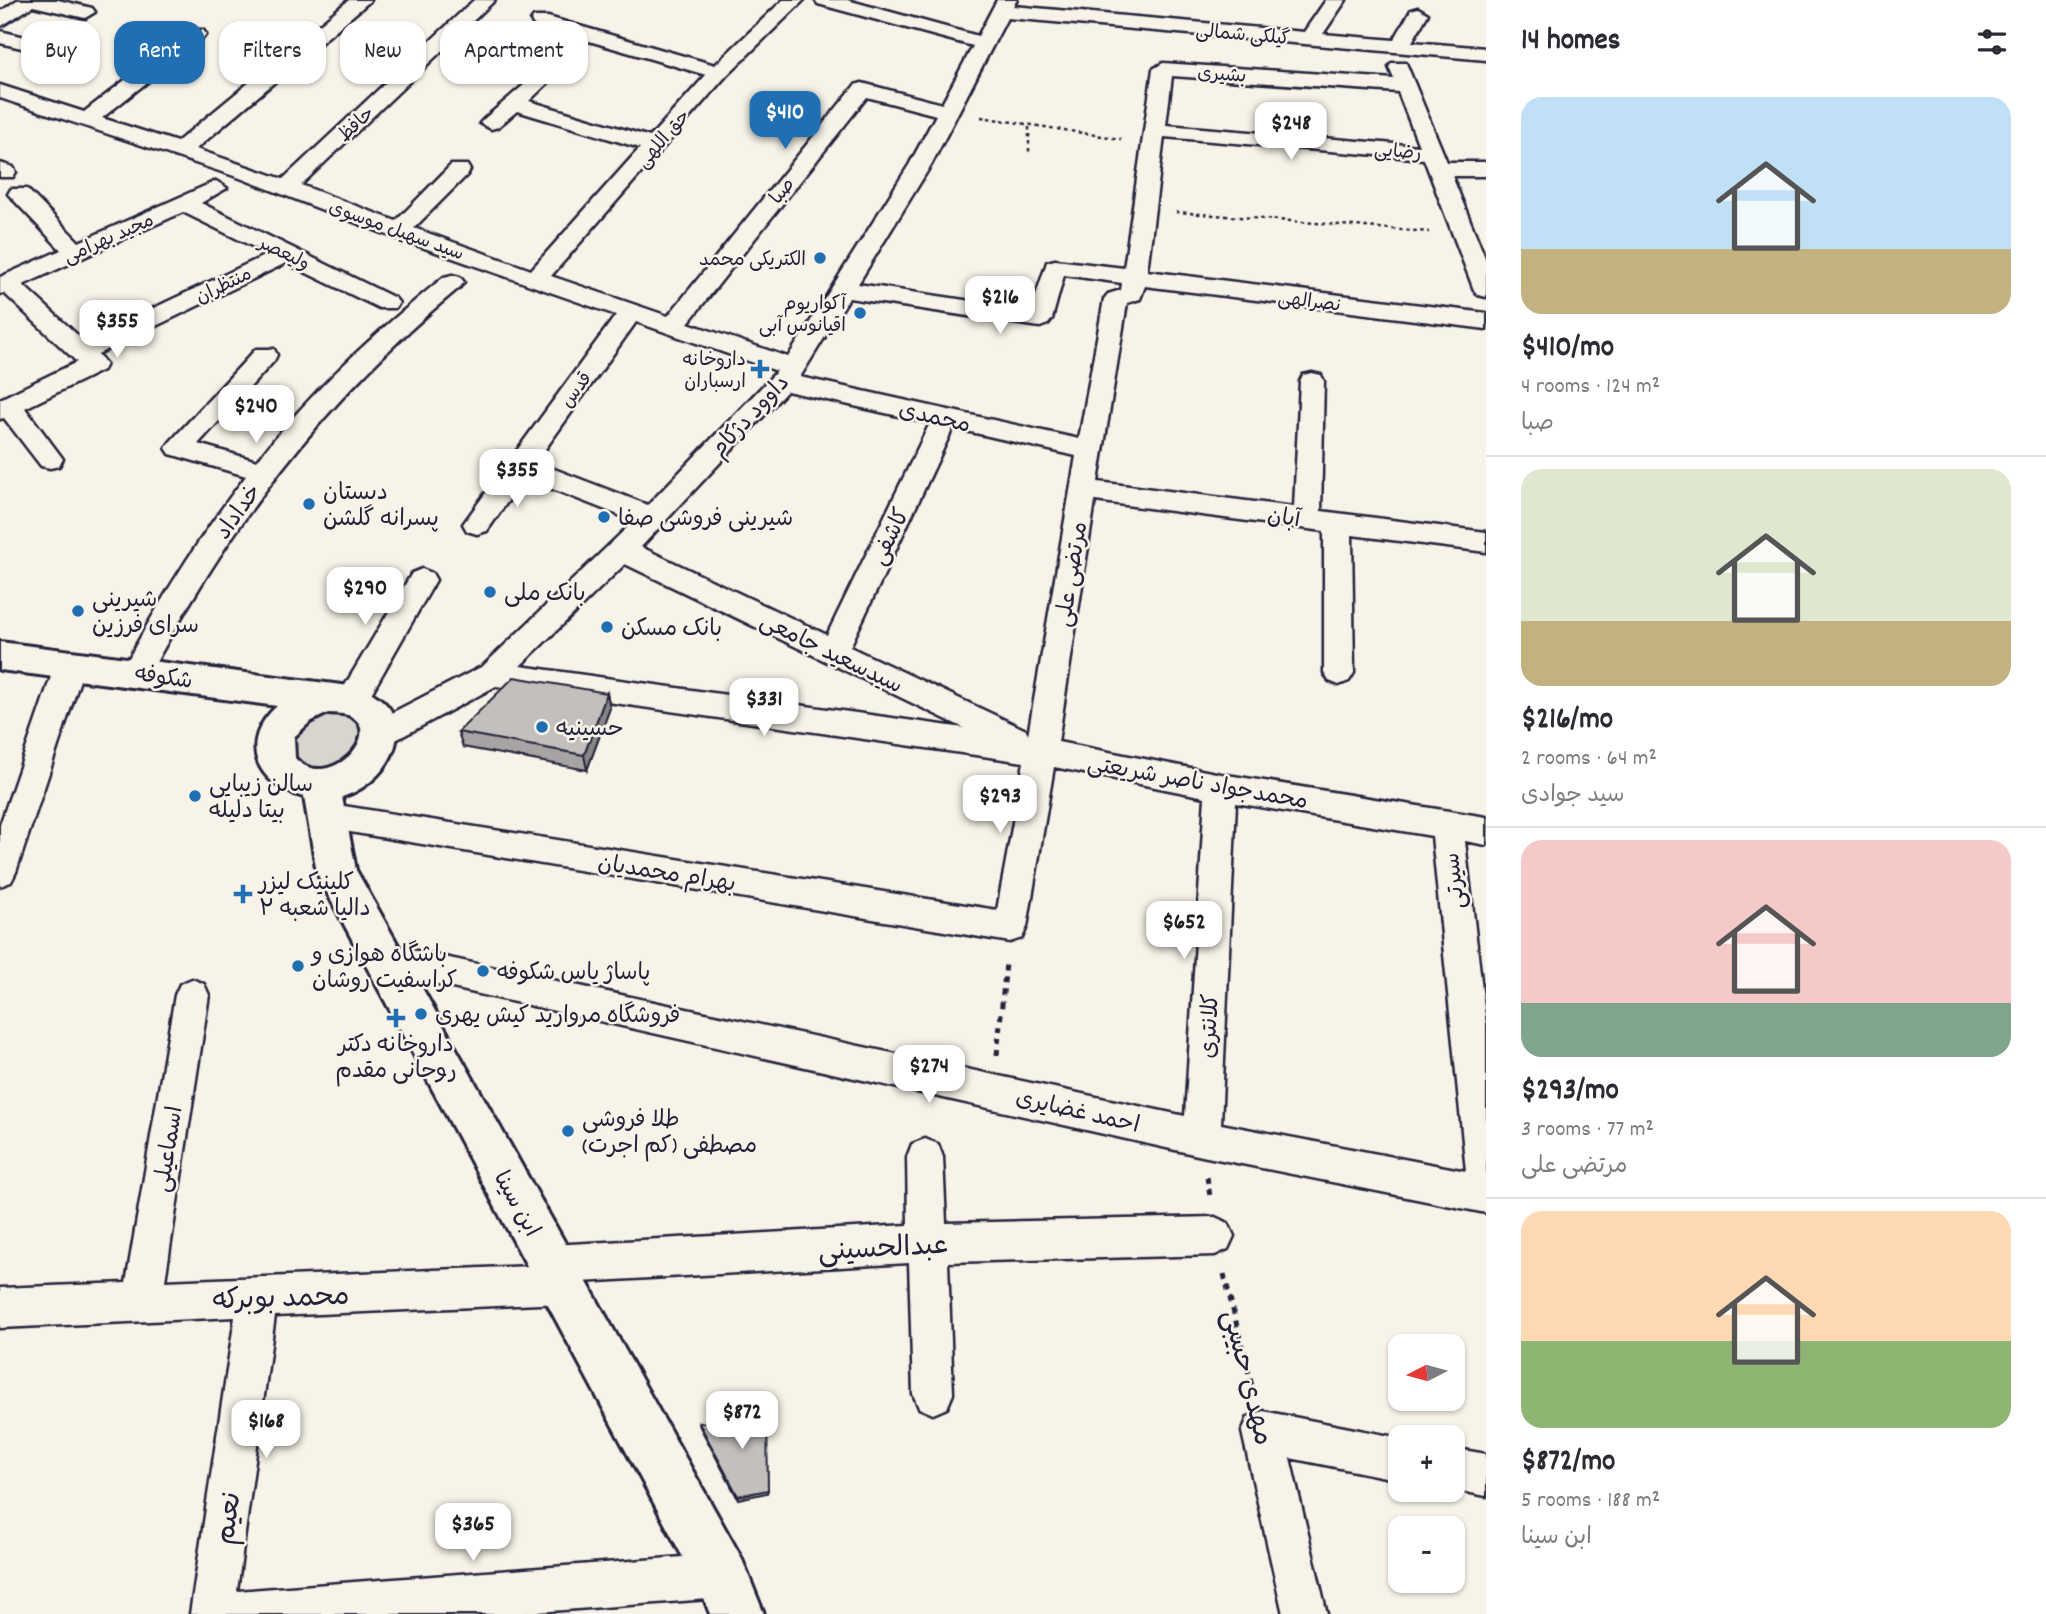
<!DOCTYPE html>
<html lang="en">
<head>
<meta charset="utf-8">
<style>
  body { margin:0; font-family:Dekko,"Playpen Sans Arabic",sans-serif; background:#f7f7f7; color:#2b2b33; height:100vh; display:flex; flex-direction:column; font-size:26px; white-space:nowrap }
  * { box-sizing:border-box; margin:0 }
  p { font-size:23px; color:#7c7c81 }
  .icon { flex:none; width:38px; height:38px; fill:none; stroke:currentColor; stroke-width:2; stroke-linecap:round; stroke-linejoin:round }
  .map { position:relative; flex:1; overflow:hidden }
  .details { display:flex; flex-direction:column; background:#fff; width:560px }
  .details>* { flex:none }
  .hud { position:absolute; left:21px; top:21px; width:665px; height:63px; display:flex; gap:14px }
  .needle { width:46px; rotate:264deg }
  .tools { position:absolute; left:1388px; top:1334px; display:grid; gap:14px }
  .tools a { display:grid; place-items:center; width:77px; height:77px; border-radius:14px; background:#fff; box-shadow:0 2px 5px #0004; font-size:35px }
  .price { position:absolute; translate:-50% -60px; padding:0 16px; border-radius:14px; background:#fff; color:#222; font-size:23px; line-height:46px; filter:drop-shadow(0 2px 4px #0008) }
  .price::after { content:''; position:absolute; left:50%; top:42px; width:21px; height:16px; margin-left:-10px; background:inherit; clip-path:polygon(0 0,100% 0,50% 100%) }
  .price.on { background:#1f6fb2; color:#fff }
  ul { padding:0; list-style:none }
  li { display:grid; align-content:center; gap:14px; height:371px; padding:0 35px }
  li+li { border-top:2px solid #e1e1e2 }
  li span { display:grid; place-items:center; height:217px; border-radius:21px; color:#555 }
  li>.icon { margin-inline-start:auto }
  span .icon { width:126px; height:126px; fill:#fffc; stroke-width:1 }
  li b { font-size:30px }
  h2 { display:flex; justify-content:space-between; align-items:center; height:84px; padding:0 35px; font-size:30px }
  .tag { padding:0 24px; border-radius:21px; background:#fff; box-shadow:0 2px 5px #0004; font-size:24px; line-height:63px }
  .tag.on { background:#1f6fb2; color:#fff }
  main { display:flex; flex:1; min-height:0 }
  .map>svg:first-child { display:block }
</style>
</head>
<body>
<main>
<div class="map">
<svg width="1486" height="1614" viewBox="0 0 1486 1614">
  <rect width="100%" height="100%" fill="#f7f3e8"/>
  <filter id="ink" filterUnits="userSpaceOnUse"><feTurbulence type="fractalNoise" baseFrequency=".0143" numOctaves="2"/><feDisplacementMap in="SourceGraphic" scale="14" xChannelSelector="R" yChannelSelector="G"/><feConvolveMatrix kernelMatrix="1 2 1 2 8 2 1 2 1" color-interpolation-filters="sRGB"/></filter>
  <g filter="url(#ink)">
    <path fill="#d8d5cf" stroke="#7d7c85" stroke-width="2" d="M322,707L367,721L353,763L312,773L292,762L290,729Z"/>
    <g fill="none" stroke-linecap="round" stroke-linejoin="round">
      <defs>
        <path id="minor" d="M17,0H58L92,8L95,12L85,18L33,6L0,27V12Z
          M349,0H371L196,149L283,179L474,0H495L301,185L396,221L451,165H467L470,170L467,175L414,228L531,270L640,148L517,111L498,127L491,129L480,123L484,119L532,78L539,76L549,82L529,101L650,137L706,75L534,25L531,21L534,17H548L715,65L783,0H804L726,76L551,276L668,316L855,85L862,83L942,104L973,46L818,4L815,0H847L978,36L997,0H1017L1013,6L1304,32L1326,0H1346L1323,34L1394,40L1411,10L1418,8L1428,14L1412,42L1486,48V60L1007,18L931,165L858,284L1031,310L1047,262L1055,260L1124,268L1153,69L1163,63L1394,79L1389,67L1392,63H1406L1447,162H1486V176H1452L1486,260V297L1478,295L1474,290L1424,159L1164,137L1147,271L1486,313V329L1145,286L1140,299L1127,303L1098,482L1294,507L1300,381L1303,375L1312,373L1321,375L1324,381L1321,511L1486,532V552L1352,535L1354,673L1349,681L1339,685L1329,681L1324,673V531L1095,501L1058,742L1221,774L1486,817V845L1465,841L1486,1025V1213L1202,1156L372,970L367,959L372,948L384,944L1185,1116L1205,797L1054,767L1027,927L1022,938L1010,942L314,826L309,816L314,806L325,803L997,910L1024,762L496,686L392,742L381,745L370,742L366,733L370,724L483,666L634,521L524,478L487,531L477,534L467,531L463,524L616,315L390,236L240,178L0,98V85L84,112L189,30H203L206,34L203,38L102,118L177,142ZM1172,76L1398,92L1419,146L1166,125ZM867,97L936,115L909,165L788,357L688,323ZM1064,275L1122,283L1121,290L1108,294L1104,299L1079,439L800,377L849,298L1040,327L1048,324L1052,319ZM636,322L777,371L648,505L536,462ZM787,391L930,423L827,635L641,547ZM953,428L1076,456L1028,735L1026,730L850,647ZM625,564L964,728L520,666ZM1236,803L1432,836L1466,1171L1221,1124Z
          M0,31L88,52L91,56L81,62L0,43Z
          M0,163L13,167L16,172L13,177H0Z
          M216,181L227,188L201,203L395,298L399,303L395,308H379L286,263L98,354L106,364L103,370L25,408L63,459L59,466L50,468L41,466L4,418L0,419V399L77,362L4,293L0,294V277L61,250L8,194L11,189H27L79,242ZM183,212L268,254L84,341L23,285Z
          M452,275L460,277L464,282L460,287C324,399 230,524 147,679L137,683L127,679L122,671C158,603 199,537 246,476L170,454L166,448L170,442L256,349H274L277,355L274,361L198,444L257,461C311,391 376,332 444,277Z
          M422,569L432,573L436,580L363,708L352,712L341,708L337,700L341,692L412,573Z
          M70,653L80,657L85,665L16,872L11,882L0,886V825L55,665L60,657Z
          M192,979L204,984L209,995L165,1281L533,1266L538,1250L552,1245L908,1225L907,1157L912,1144L925,1139L938,1144L943,1157L946,1223L1215,1217L1228,1223L1234,1236L1228,1249L1215,1255L948,1262L953,1394L947,1408L933,1414L919,1408L913,1394L909,1263L580,1282L576,1298L562,1303L275,1316L237,1591L722,1554L737,1561L744,1576L737,1591L722,1598L511,1614H190L235,1317L0,1328V1288L126,1283L175,995L180,984Z
          M1263,1411L1400,1438V1480L1290,1458L1327,1614H1283L1242,1432L1248,1417Z
          M1452,1448L1486,1454V1496L1451,1489Z"/>
        <path id="secondary" d="M0,642L358,687C425,710 396,780 342,797L356,870L741,1557L764,1614H710L701,1591L323,885L317,873L304,797C256,785 237,742 277,706L0,670ZM328,713C335,714 344,713 350,716C386,732 328,794 295,758L294,737L310,722Z"/>
      </defs>
      <use href="#minor" stroke="#22223b" stroke-width="5"/>
      <use href="#secondary" stroke="#22223b" stroke-width="6"/>
      <path stroke="#22223b" stroke-width="2.5" stroke-dasharray="3.5 3.5" stroke-linecap="butt" d="M981,117L1121,139
        M1029,127V155
        M1176,212L1429,232"/>
      <path stroke="#22223b" stroke-width="5" stroke-dasharray="6 6" stroke-linecap="butt" d="M997,1055L1006,963
        M1207,1177L1210,1196
        M1224,1274L1254,1394"/>
      <use href="#minor" fill="#f7f3e8" fill-rule="evenodd"/>
      <use href="#secondary" fill="#f7f3e8" fill-rule="evenodd"/>
    </g>
    <path fill="#a7a4a3" stroke="#22223b" stroke-width="2" d="M607,693L610,708L587,770L463,747L458,732Z
      M699,1423L768,1490L767,1493L738,1499L700,1427Z"/>
    <path fill="#888684" stroke="#22223b" stroke-width="2" d="M607,693L610,708L587,770L584,755Z"/>
    <path fill="#c2bfbd" stroke="#22223b" stroke-width="2" d="M514,677L607,693L584,755L458,732Z
      M767,1415L768,1490L738,1496L699,1423Z"/>
  </g>
  <g fill="#1f6fb2" stroke="#f7f3e8" stroke-width="2.5">
    <circle cx="820" cy="258" r="7"/>
    <circle cx="860" cy="313" r="7"/>
    <path d="M756.5 358.5h7v7h7v7h-7v7h-7v-7h-7v-7h7z"/>
    <circle cx="309" cy="504" r="7"/>
    <circle cx="604" cy="517" r="7"/>
    <circle cx="490" cy="592" r="7"/>
    <circle cx="78" cy="611" r="7"/>
    <circle cx="607" cy="627" r="7"/>
    <circle cx="542" cy="727" r="7"/>
    <circle cx="195" cy="796" r="7"/>
    <path d="M239.5 883.5h7v7h7v7h-7v7h-7v-7h-7v-7h7z"/>
    <circle cx="298" cy="966" r="7"/>
    <circle cx="483" cy="971" r="7"/>
    <circle cx="421" cy="1014" r="7"/>
    <path d="M392.5 1007.5h7v7h7v7h-7v7h-7v-7h-7v-7h7z"/>
    <circle cx="568" cy="1131" r="7"/>
  </g>
  <g text-anchor="middle" stroke-width="5" stroke-linejoin="round" paint-order="stroke">
    <g font-size="19" fill="#22223b" stroke="#f7f3e8">
      <text transform="translate(1243 33) rotate(5)" y="7">گيلکی شمالی</text>
      <text transform="translate(1222 73) rotate(4)" y="7">بشیری</text>
      <text transform="translate(355 123) rotate(-43)" y="7">حافظ</text>
      <text transform="translate(662 138) rotate(-49)" y="7">حق اللهی</text>
      <text transform="translate(1398 150) rotate(5)" y="7">رضایی</text>
      <text transform="translate(781 190) rotate(-51)" y="7">صبا</text>
      <text transform="translate(397 229) rotate(20)" y="7">سید سهیل موسوی</text>
      <text transform="translate(108 237) rotate(-24)" y="7">مجید بهرامی</text>
      <text transform="translate(285 252) rotate(26)" y="7">ولیعصر</text>
      <text transform="translate(223 284) rotate(-26)" y="7">منتظران</text>
      <text transform="translate(1310 300) rotate(7)" y="7">نصرالهی</text>
      <text transform="translate(575 389) rotate(-54)" y="7">قدس</text>
    </g>
    <g font-size="19" fill="#22223b" stroke="#f7f3e8" text-anchor="end">
      <text x="806" y="265">الکتریکی محمد</text>
      <text x="846" y="309">آکواریوم<tspan x="846" dy="22">اقیانوس آبی</tspan></text>
      <text x="746" y="365">داروخانه<tspan x="746" dy="22">ارسباران</tspan></text>
    </g>
    <g font-size="23" fill="#22223b" stroke="#f7f3e8">
      <text transform="translate(749 415) rotate(-47)" y="8">داوود دژکام</text>
      <text transform="translate(935 416) rotate(13)" y="8">محمدی</text>
      <text transform="translate(237 511) rotate(-55)" y="8">خداداد</text>
      <text transform="translate(1284 516) rotate(8)" y="8">آبان</text>
      <text transform="translate(889 536) rotate(-64)" y="8">کاشفی</text>
      <text transform="translate(1070 574) rotate(-81)" y="8">مرتضی علی</text>
      <text transform="translate(832 652) rotate(26)" y="8">سیدسعید جامعی</text>
      <text transform="translate(164 676) rotate(8)" y="8">شکوفه</text>
      <text transform="translate(1198 781) rotate(10)" y="8">محمدجواد ناصر شریعتی</text>
      <text transform="translate(667 872) rotate(9)" y="8">بهرام محمدیان</text>
      <text transform="translate(1453 881) rotate(-96)" y="8">سیرتی</text>
      <text transform="translate(1208 1026) rotate(-87)" y="8">کلانتری</text>
      <text transform="translate(1078 1110) rotate(13)" y="8">احمد غضایری</text>
      <text transform="translate(167 1149) rotate(-81)" y="8">اسماعیلی</text>
      <text transform="translate(518 1203) rotate(61)" y="8">ابن سینا</text>
    </g>
    <g font-size="23" fill="#22223b" stroke="#f7f3e8" text-anchor="start">
      <text x="323" y="499">دبستان<tspan x="323" dy="26">پسرانه گلشن</tspan></text>
      <text x="618" y="525">شیرینی فروشی صفا</text>
      <text x="504" y="600">بانک ملی</text>
      <text x="92" y="606">شیرینی<tspan x="92" dy="26">سرای فرزین</tspan></text>
      <text x="621" y="635">بانک مسکن</text>
      <text x="556" y="735">حسینیه</text>
      <text x="209" y="791">سالن زیبایی<tspan x="209" dy="26">بیتا دلیله</tspan></text>
      <text x="259" y="889">کلینیک لیزر<tspan x="259" dy="26">دالیا شعبه ۲</tspan></text>
      <text x="312" y="961">باشگاه هوازی و<tspan x="312" dy="26">کراسفیت روشان</tspan></text>
      <text x="497" y="979">پاساژ یاس شکوفه</text>
      <text x="435" y="1022">فروشگاه مروارید کیش یهری</text>
      <text x="396" y="1051" text-anchor="middle">داروخانه دکتر<tspan x="396" dy="26">روحانی مقدم</tspan></text>
      <text x="582" y="1126">طلا فروشی<tspan x="582" dy="26">مصطفی (کم اجرت)</tspan></text>
    </g>
    <g font-size="28" fill="#22223b" stroke="#f7f3e8">
      <text transform="translate(883 1246) rotate(-3)" y="10">عبدالحسینی</text>
      <text transform="translate(281 1296) rotate(-2)" y="10">محمد بوبرکه</text>
      <text transform="translate(1250 1377) rotate(76)" y="10">مهدی حبیبی</text>
      <text transform="translate(226 1518) rotate(-82)" y="10">نعیم</text>
    </g>
  </g>
</svg>
<div class="tools">
<a><svg class="needle" viewBox="-14 -14 28 28"><path d="M0-13l5 13h-10z" fill="#e53935"/><path d="M0 13l5-13h-10z" fill="#7c7c81"/></svg></a>
<a>+</a>
<a>−</a>
</div>
<b class="price on" style="left:785px;top:151px">$410</b>
<b class="price" style="left:1291px;top:162px">$248</b>
<b class="price" style="left:1000px;top:336px">$216</b>
<b class="price" style="left:117px;top:360px">$355</b>
<b class="price" style="left:256px;top:445px">$240</b>
<b class="price" style="left:517px;top:509px">$355</b>
<b class="price" style="left:365px;top:627px">$290</b>
<b class="price" style="left:764px;top:738px">$331</b>
<b class="price" style="left:1000px;top:835px">$293</b>
<b class="price" style="left:1184px;top:961px">$652</b>
<b class="price" style="left:929px;top:1105px">$274</b>
<b class="price" style="left:742px;top:1451px">$872</b>
<b class="price" style="left:266px;top:1460px">$168</b>
<b class="price" style="left:473px;top:1563px">$365</b>
<div class="hud">
<a class="tag">Buy</a>
<a class="tag on">Rent</a>
<a class="tag">Filters</a>
<a class="tag">New</a>
<a class="tag">Apartment</a>
</div>
</div>
<section class="details">
<h2>14 homes<svg class="icon" aria-label="filters" viewBox="0 0 24 24"><path d="M4 7h16M4 17h16"/><circle cx="9" cy="7" r="2"/><circle cx="15" cy="17" r="2"/></svg></h2>
<ul>
<li><span style="background:linear-gradient(#bfe0f5 70%,#c2b280 0)"><svg class="icon" aria-label="home" viewBox="0 0 24 24"><path d="M3 11l9-7 9 7M6 9v11h12V9"/></svg></span><div><b>$410/mo</b><p>4 rooms · 124 m²</p><p>صبا</p></div></li>
<li><span style="background:linear-gradient(#dfe7d0 70%,#c2b280 0)"><svg class="icon" aria-label="home" viewBox="0 0 24 24"><path d="M3 11l9-7 9 7M6 9v11h12V9"/></svg></span><div><b>$216/mo</b><p>2 rooms · 64 m²</p><p>سید جوادی</p></div></li>
<li><span style="background:linear-gradient(#f6c9c9 75%,#7fa58c 0)"><svg class="icon" aria-label="home" viewBox="0 0 24 24"><path d="M3 11l9-7 9 7M6 9v11h12V9"/></svg></span><div><b>$293/mo</b><p>3 rooms · 77 m²</p><p>مرتضی علی</p></div></li>
<li><span style="background:linear-gradient(#ffd9b3 60%,#8fb573 0)"><svg class="icon" aria-label="home" viewBox="0 0 24 24"><path d="M3 11l9-7 9 7M6 9v11h12V9"/></svg></span><div><b>$872/mo</b><p>5 rooms · 188 m²</p><p>ابن سینا</p></div></li>
</ul>
</section>
</main>
</body>
</html>
